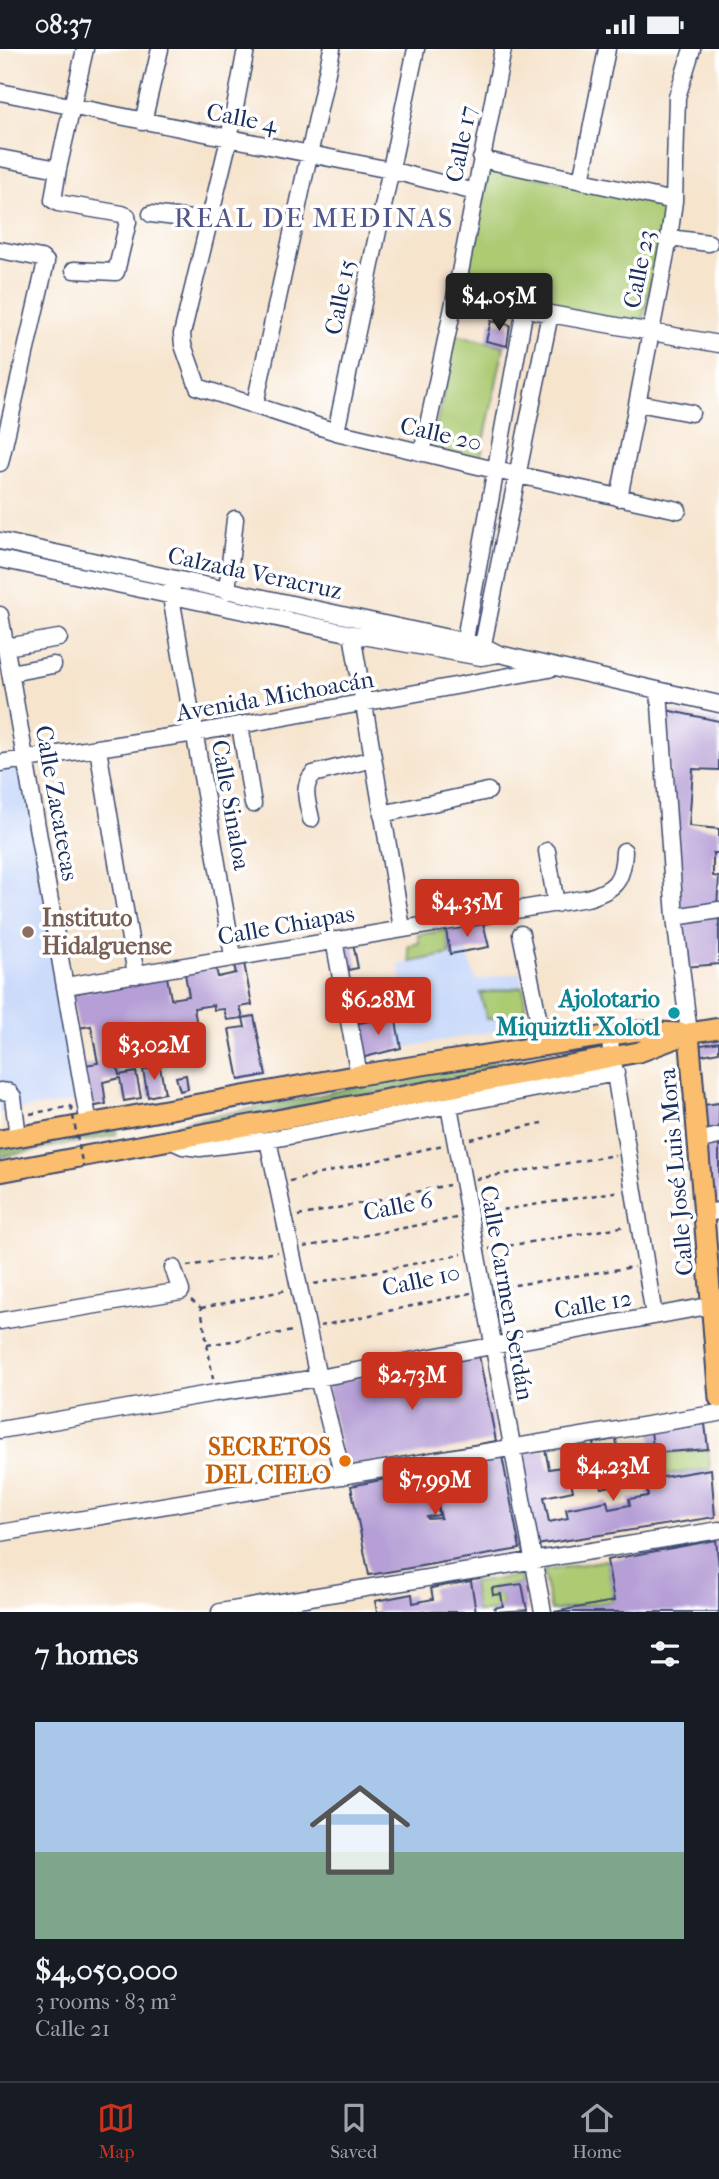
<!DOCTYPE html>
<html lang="en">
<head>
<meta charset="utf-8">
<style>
  body { margin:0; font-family:"IM FELL French Canon",serif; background:#242831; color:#f1f3f6; height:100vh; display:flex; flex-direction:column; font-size:26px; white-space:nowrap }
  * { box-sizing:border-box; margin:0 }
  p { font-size:23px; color:#9ea1a6 }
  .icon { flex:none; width:38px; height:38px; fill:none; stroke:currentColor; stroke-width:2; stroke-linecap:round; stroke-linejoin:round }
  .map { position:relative; height:1563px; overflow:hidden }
  .panel { display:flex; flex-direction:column; background:#171b24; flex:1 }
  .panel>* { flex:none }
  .price { position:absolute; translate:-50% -60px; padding:0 16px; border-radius:7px; background:#c8321e; color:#fff; font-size:23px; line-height:46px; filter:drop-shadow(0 2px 4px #0008) }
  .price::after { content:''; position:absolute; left:50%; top:42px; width:21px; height:16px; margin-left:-10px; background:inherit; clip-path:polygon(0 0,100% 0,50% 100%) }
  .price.on { background:#222; color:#fff }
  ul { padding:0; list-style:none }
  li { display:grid; align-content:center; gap:14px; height:371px; padding:0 35px }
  li span { display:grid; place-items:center; height:217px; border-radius:0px; color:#555 }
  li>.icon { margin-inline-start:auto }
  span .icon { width:126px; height:126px; fill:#fffc; stroke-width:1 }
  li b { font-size:30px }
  h2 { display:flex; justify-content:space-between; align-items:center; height:84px; padding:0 35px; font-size:30px }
  .status { display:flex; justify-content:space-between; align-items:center; height:49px; padding:0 35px; background:#171b24; direction:ltr }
  .status svg { height:19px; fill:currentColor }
  .dock { display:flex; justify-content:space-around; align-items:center; height:98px; border-top:2px solid #363941; background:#171b24; font-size:19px; color:#9ea1a6 }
  .dock a { display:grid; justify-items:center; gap:4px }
  .dock .on { color:#c8321e }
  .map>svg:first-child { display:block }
</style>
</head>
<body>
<div class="status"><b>08:37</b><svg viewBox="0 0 49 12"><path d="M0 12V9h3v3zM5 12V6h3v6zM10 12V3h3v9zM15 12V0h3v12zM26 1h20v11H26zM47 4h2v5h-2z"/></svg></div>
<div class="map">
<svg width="719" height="1563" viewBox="0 0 719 1563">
  <rect width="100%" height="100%" fill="#fff"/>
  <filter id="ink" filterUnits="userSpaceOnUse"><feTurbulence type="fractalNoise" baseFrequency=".0143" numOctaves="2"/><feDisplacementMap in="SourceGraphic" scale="14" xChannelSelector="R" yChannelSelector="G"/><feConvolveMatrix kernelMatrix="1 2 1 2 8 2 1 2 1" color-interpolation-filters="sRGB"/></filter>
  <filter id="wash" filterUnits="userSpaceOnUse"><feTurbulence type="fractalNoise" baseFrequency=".00686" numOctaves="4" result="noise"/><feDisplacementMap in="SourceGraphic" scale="28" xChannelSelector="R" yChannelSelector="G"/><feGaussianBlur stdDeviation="1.57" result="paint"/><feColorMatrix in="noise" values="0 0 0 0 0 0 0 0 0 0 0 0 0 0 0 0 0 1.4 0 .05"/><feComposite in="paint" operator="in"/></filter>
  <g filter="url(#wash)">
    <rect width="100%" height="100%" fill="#f6e4cd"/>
    <path fill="#ccdbfa" d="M26,711L84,1051L0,1064V716Z
      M467,903L476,931L520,923L523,938L480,944L487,970L526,963L529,976L401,999L395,967L409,964L398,915Z"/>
    <path fill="#accb73" stroke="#647d68" stroke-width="2" d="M494,119L663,154L668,161L643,270L637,275L468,240L465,234L488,123Z
      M456,286L504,297L480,411L431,401Z
      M446,881L450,905L410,913L408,897L419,894L418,886Z
      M523,938L526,963L487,970L480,944Z
      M708,1400L710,1420L664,1426L661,1404Z
      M607,1511L614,1552L551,1562L543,1522Z
      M520,1527L522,1535L492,1539L493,1546L501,1545L503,1557L495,1559V1563H476L472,1534Z"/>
    <path fill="#89af65" stroke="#526f62" stroke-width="2" d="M565,1004L567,1006L566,1009L192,1078L177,1079V1075L191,1071L307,1049L395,1028Z
      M113,1080L117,1081L116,1086L0,1108V1100Z"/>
    <g id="blocks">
      <path fill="#b69fd6" d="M491,272L510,276L507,297L486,292Z
        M666,661L719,672V721L693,720L689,777L719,780V804H713V827L719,828L717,858L678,864Z
        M719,866V915L685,918L681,869Z
        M483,874L489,898L450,905L446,881Z
        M353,894L358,919L343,922L339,898Z
        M244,914L252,956L240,958L243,969L254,967L266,1026L239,1031L229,980L245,978L243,969L227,971L224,960L214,961L213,956L194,959L199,989L179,992L180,998L166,1000V1005L158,1007L160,1015L150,1016L148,1008L139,1009L135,985L112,989L119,1026L136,1023L141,1049L124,1052L120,1029L103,1033L106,1055L91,1058L84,1016L98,1014L91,977L78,979L72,945L167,928L171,950L189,947L185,925L216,919L218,928L236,924L234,916Z
        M395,967L401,999L361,1009L354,975Z
        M719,993V1003L691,1008L690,998Z
        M160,1018L165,1044L148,1048L143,1021Z
        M186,1026L188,1040L180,1042L176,1028Z
        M719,1054V1079L700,1082L697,1057Z
        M719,1093V1153L706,1155L699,1097Z
        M479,1307L496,1392L344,1419L327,1334Z
        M705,1375L708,1400L654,1404L651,1383Z
        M616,1390L618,1403L610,1405L616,1436L601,1439L593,1394Z
        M545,1400L549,1420L568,1417L573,1442L544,1448L549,1473L568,1469L566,1460L607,1452L609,1460L630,1456L629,1450L648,1447L645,1431L711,1420L715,1468L536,1496L518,1405Z
        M502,1407L520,1500L369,1526L351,1437L430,1421L439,1466L427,1468L428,1470L441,1469L431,1421L456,1417L460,1437L475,1434L471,1413Z
        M716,1491L719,1518V1563H554L614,1552L607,1511Z
        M471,1532L476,1563H377L375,1552L412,1545L413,1554L433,1550L431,1539Z
        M522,1535L527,1561L495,1563L494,1559L503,1557L501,1545L493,1546L492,1539Z"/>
    </g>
  </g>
  <g filter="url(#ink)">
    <use href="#blocks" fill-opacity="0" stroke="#3c4a6f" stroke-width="2"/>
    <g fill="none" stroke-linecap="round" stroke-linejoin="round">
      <defs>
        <path id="minor" d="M246,0L229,90L182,285L183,296L198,338L336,383L495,421L678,461
          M0,43L390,121L475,143
          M143,73L160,0
          M0,109L58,120
          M481,110L674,152
          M581,132L607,0
          M151,165L207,172
          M669,189L709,194
          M0,201L41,209L46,213L0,414
          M74,221L116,223L128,173L127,167L122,165L58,154L53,151L58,120L85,0
          M456,244L550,265L719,295
          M638,354L691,364
          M255,355L332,0
          M336,383L416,0
          M422,404L456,244L503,0
          M619,449L669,189L674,152L677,48L692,0
          M0,492L453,590L483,597L499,605L719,655
          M0,510L352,585L481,608L499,605
          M172,541L171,548L233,907
          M227,542L235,470
          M0,566L89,1075
          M352,585L402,879
          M6,598L59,589
          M463,601L525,259
          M481,605L550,265
          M10,624L53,616
          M659,642L675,868L689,984
          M240,676L253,755
          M98,700L136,926
          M0,714L195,684L549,620
          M382,765L488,742
          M311,770C308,754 301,739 313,725L373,710
          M547,802L556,855
          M675,868L719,861
          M521,885L544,997
          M334,891L359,1026
          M66,937L587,849C615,841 623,832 624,802
          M609,987L654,1267
          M0,1042L9,1043L13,1048L18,1088
          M449,1057L543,1563
          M268,1091L318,1329L343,1427
          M172,1092L183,1097L200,1099L268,1091L616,1024
          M697,1092L719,1087
          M705,1164L719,1162
          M0,1272L181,1242L173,1219
          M0,1381L215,1344L318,1329L719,1255
          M0,1484L719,1364
          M220,1563L719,1481"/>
        <path id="major" d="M689,984L719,1349
          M0,1091L359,1026L637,982L681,984
          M0,1123L639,1003L689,984L719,979"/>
      </defs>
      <use href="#minor" stroke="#3c4a6f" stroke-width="19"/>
      <use href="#major" stroke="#3c4a6f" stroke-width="23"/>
      <path stroke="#3c4a6f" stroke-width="2.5" stroke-dasharray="5 5" stroke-linecap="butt" d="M30,1065L71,1057
        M470,1090L542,1074
        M476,1130L615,1106
        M290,1132L443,1096
        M483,1164L621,1142
        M298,1167L449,1136
        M304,1198L456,1169
        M489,1200L627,1177
        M187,1217L277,1203
        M314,1235L462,1205
        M495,1239L634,1218
        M191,1251L201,1259L213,1330
        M201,1259L287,1241
        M320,1277L471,1244
        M207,1296L293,1282"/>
      <use href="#minor" stroke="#fff" stroke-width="16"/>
      <use href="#major" stroke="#fbbe6e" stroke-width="19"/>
      <path stroke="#3c4a6f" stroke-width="2.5" stroke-dasharray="5 5" stroke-linecap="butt" d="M71,1057L83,1118"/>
    </g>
  </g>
  <circle fill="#8d6e63" stroke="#fff" stroke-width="2.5" cx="28" cy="883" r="7"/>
  <circle fill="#0f9aa8" stroke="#fff" stroke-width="2.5" cx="674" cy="964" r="7"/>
  <circle fill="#e8710a" stroke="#fff" stroke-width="2.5" cx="345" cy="1412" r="7"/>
  <g text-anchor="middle" stroke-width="7" stroke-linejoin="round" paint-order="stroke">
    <g font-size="24" fill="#1b2f5e" stroke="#fff">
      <text transform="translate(242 69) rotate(11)" y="8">Calle 4</text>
      <text transform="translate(461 95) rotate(-79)" y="8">Calle 17</text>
      <text transform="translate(639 220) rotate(-79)" y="8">Calle 23</text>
      <text transform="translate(340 248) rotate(-79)" y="8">Calle 15</text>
      <text transform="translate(441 385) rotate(13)" y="8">Calle 20</text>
      <text transform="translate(255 524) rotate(12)" y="8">Calzada Veracruz</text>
      <text transform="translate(275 647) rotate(-10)" y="8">Avenida Michoacán</text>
      <text transform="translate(57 754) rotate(80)" y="8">Calle Zacatecas</text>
      <text transform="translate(231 756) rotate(80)" y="8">Calle Sinaloa</text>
      <text transform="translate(286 876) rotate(-10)" y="8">Calle Chiapas</text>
      <text transform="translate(676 1123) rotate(-95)" y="8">Calle José Luis Mora</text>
      <text transform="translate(398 1157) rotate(-11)" y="8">Calle 6</text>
      <text transform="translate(421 1231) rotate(-12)" y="8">Calle 10</text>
      <text transform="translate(507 1244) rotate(80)" y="8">Calle Carmen Serdán</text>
      <text transform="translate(593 1255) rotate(-10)" y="8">Calle 12</text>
    </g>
    <g font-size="24" font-weight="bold" fill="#785e54" stroke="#fff" text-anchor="start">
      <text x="42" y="877">Instituto<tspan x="42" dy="28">Hidalguense</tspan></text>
    </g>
    <g font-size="24" font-weight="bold" fill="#0d838f" stroke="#fff" text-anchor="end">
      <text x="660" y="958">Ajolotario<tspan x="660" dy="28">Miquiztli Xolotl</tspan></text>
    </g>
    <g font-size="24" font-weight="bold" fill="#c56008" stroke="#fff" text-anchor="end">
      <text x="331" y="1406">SECRETOS<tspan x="331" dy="28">DEL CIELO</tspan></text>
    </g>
    <g font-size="28" letter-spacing="2" fill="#515688" stroke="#fff">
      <text x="314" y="178">REAL DE MEDINAS</text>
    </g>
  </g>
</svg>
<b class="price on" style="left:499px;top:284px">$4.05M</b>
<b class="price" style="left:467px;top:890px">$4.35M</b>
<b class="price" style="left:378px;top:988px">$6.28M</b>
<b class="price" style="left:154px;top:1033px">$3.02M</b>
<b class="price" style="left:412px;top:1363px">$2.73M</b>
<b class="price" style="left:613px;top:1454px">$4.23M</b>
<b class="price" style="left:435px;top:1468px">$7.99M</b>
</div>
<section class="panel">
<h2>7 homes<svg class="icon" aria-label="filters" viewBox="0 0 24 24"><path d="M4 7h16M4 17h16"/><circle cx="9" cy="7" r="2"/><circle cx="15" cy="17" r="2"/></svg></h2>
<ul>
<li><span style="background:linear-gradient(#a9c7e8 60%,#7fa58c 0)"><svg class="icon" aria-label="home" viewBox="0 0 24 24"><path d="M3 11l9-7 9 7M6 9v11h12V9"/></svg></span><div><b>$4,050,000</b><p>3 rooms · 83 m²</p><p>Calle 21</p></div></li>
</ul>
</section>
<nav class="dock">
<a class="on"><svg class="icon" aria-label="map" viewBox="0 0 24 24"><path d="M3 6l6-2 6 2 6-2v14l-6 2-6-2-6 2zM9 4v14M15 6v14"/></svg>Map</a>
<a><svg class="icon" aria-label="saved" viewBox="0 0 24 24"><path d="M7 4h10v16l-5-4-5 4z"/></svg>Saved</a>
<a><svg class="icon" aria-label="home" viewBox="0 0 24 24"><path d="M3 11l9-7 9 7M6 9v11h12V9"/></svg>Home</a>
</nav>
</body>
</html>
